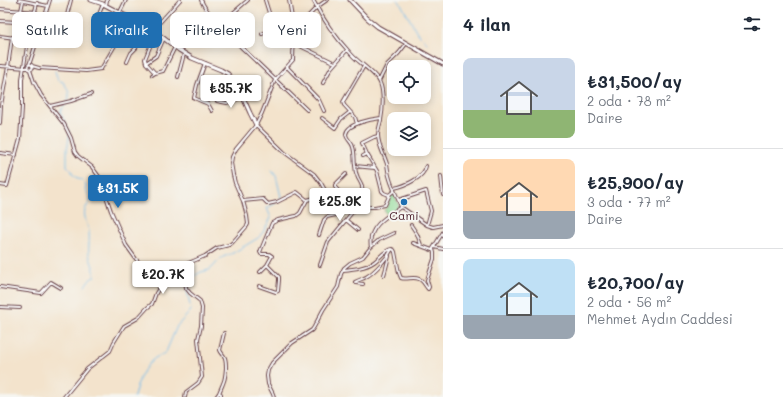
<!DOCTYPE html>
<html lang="tr">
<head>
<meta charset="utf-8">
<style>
  body { margin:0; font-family:Mali,sans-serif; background:#f2f2f3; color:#1f2937; height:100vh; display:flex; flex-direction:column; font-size:15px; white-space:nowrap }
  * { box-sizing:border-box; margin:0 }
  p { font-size:13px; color:#747a83 }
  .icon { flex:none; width:22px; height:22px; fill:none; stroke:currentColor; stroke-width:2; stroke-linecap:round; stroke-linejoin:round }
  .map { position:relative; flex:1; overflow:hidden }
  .side { display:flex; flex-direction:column; background:#fff; width:340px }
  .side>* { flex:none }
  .hud { position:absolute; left:12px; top:12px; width:371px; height:36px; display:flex; gap:8px }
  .buttons { position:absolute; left:387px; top:60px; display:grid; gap:8px }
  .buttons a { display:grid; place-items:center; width:44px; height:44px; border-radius:8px; background:#fff; box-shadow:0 2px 10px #0003; font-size:20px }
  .price { position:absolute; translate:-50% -34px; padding:0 9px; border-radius:4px; background:#fff; color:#222; font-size:13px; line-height:26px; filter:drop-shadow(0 1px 2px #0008) }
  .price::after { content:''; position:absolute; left:50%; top:24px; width:12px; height:9px; margin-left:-6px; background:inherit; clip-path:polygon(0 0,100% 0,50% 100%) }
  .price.selected { background:#1f6fb2; color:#fff }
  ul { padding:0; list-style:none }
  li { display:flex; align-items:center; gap:12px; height:100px; padding:0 20px }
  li+li { border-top:1px solid #e0e1e3 }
  li span { display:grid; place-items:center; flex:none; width:112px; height:80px; border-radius:8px; color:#555 }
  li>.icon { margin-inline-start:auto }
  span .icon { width:48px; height:48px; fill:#fffc; stroke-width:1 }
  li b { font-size:17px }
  h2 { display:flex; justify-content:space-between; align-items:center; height:48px; padding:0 20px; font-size:17px }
  .tag { padding:0 14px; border-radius:8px; background:#fff; box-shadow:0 2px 10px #0003; font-size:14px; line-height:36px }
  .tag.selected { background:#1f6fb2; color:#fff }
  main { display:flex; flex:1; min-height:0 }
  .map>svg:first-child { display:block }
</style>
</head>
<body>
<main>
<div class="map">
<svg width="443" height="397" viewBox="0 0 443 397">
  <rect width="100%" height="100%" fill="#f6f6f2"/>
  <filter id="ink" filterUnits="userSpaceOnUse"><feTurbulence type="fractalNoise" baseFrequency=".025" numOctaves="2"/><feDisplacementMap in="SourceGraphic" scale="8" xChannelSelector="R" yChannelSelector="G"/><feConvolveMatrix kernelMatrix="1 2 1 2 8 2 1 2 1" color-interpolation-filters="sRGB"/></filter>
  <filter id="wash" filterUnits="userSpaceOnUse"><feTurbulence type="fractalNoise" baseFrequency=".012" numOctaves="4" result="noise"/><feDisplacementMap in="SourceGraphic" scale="16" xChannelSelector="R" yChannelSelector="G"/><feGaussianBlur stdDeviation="0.9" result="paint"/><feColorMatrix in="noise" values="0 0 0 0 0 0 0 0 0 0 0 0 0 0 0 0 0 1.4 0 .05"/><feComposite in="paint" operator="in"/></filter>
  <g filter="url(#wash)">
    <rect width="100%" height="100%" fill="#f3e3cc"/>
    <path fill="#8fda96" stroke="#6c7c60" d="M392,194H394C396,199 400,204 398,208L387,215L384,210L387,207L391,195Z"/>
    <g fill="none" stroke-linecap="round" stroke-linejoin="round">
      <path stroke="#74bdec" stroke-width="1" d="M398,0L401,4L418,34L427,43
        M55,71L58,80L63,82C68,88 72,97 66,104C64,107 62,108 60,112L70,132L67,149V166L72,171V174L78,179L82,180L86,186L85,190L91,199C90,203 86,206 85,210C83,217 88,225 89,232C90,239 88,247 89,254C91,262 94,268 95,276L88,281L85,286
        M134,397C137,383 143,367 155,358C159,356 163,354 166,352L177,326L189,313L191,310L187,291L189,284L194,276L201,272L209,270L213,267L219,260L223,257L233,253L258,238L262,234L271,218L267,208L276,203L281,197L276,176L272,171"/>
    </g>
  </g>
  <g filter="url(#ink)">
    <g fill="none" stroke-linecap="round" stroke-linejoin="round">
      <defs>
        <path id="street" d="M19,0L48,6
          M71,0L67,15L77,17
          M201,0L203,4L206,9L216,21L222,25L241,47L307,110
          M265,0L270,16L272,29L276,35L281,37H294
          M313,0C323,20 337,39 352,55C359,63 377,74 380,83C384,92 383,110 381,120C380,125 378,129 378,135C378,145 384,154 387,164C388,169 388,174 390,179C393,189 398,198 401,207
          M106,5L107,0
          M0,9L36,12
          M120,12L126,0
          M0,21L33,23
          M20,22L21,11L23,1
          M96,22L103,4
          M222,25L233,13L248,0
          M153,30L180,0
          M295,30L317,7L327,0
          M262,34L272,29
          M0,36L37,41
          M294,43L335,63
          M127,62L131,53L136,48L138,39L145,26
          M146,63L156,56L164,38
          M205,63L197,85L194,98L208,104L212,111
          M27.5 67a2.5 2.5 0 1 1 5 0a2.5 2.5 0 1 1-5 0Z
          M29,65L32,56L50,0
          M0,66L27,68
          M32,66L39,68L86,71L101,69L114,47L132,19
          M287,67L319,100L324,111
          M30,70L34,82L41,95L64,124L71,138L75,152L78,156L92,167L100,178L111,211L126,245L136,259L142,266L164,281
          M155,73L146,63L145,59L156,32
          M152,75L155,73L163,71L175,47
          M178,77L184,54
          M379,81L387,65L399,53L406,44
          M323,83L331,68L347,50
          M217,101L227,103L243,97
          M50,106L71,101L91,94
          M322,118L335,128L341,119L350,112
          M0,123L1,105L8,67L12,37
          M357,124L355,117L344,105L343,102L364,66
          M256,125L284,152L314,174L321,183L326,192L329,194H342L352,202L368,207H375L385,205L390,194L394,191
          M0,153L16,155
          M367,154L362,143L374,137L378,136
          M363,156L367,154L377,171L382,191L384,193L389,195
          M355,166L375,168
          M441,176L443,195
          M0,185L7,186L20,139L22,107V79L28,40L37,3
          M394,188C405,186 424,178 426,166
          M341,194L335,187V185L346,174
          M399,200L426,191L431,211L427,225
          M243,201L263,199L268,204L277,202L297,192L307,200L329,194
          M365,201L366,200C366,196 364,195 363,192C362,190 362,188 362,186C361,183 359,180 358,178C356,174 355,169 355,165C354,159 355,153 353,147C352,142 346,139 346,134C347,123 373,119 381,118
          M401,207L427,225L433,227L443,225
          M346,220L358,230
          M411,225L417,234L421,245
          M319,235L324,220L327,217L340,214L352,202
          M413,243L432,250L443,232
          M371,247C367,227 387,216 401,207
          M434,247L443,249
          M184,265L186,288L190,293L200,301L202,308L201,326L198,339L202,377L198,383L186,392L185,397
          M320,265L328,242L332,237L359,204
          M343,270C354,269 365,268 374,262C380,258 384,250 392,249L394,250L395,252L399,273L401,278C407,280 413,276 419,279C423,280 425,286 428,289L429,287L427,280L434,259V253L433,249
          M260,272L267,265L272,256L269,254H261L260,252L272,223L278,220L296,216L300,213L307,200
          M384,275L386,268L389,256
          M363,284L356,283L355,282C358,280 363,279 366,277C375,272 387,258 392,249
          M259,286L276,292L278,291L279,280V277L267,265
          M0,287L41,293L51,282L61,288
          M0,307L20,308
          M219,393C224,381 225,381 226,368C226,365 226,361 225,358C224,355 221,353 220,350L224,333
          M64,397L87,369L110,351L114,342L124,326L138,318L147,308L152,304L156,293L164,281L184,265L205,256L217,248L229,245L232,243L247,226L248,224L247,216L243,201L235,183L233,175L231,163L232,157L236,149L256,125L262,113L275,80L293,60L294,30L289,0
          M216,397L219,393L221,394V397
          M274,397L273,394L268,384L267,376L268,370L272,363L292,343L312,330L314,327L323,310L338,287L341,274L344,268L350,263L363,257L371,247L379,240L394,233"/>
        <path id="secondary" d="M91,0L103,4L153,30L179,50L192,58L221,70L228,74L238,86L250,113L256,125
          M350,0L367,18L378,27L443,64"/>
      </defs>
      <use href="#street" stroke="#633c43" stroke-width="4"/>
      <use href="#secondary" stroke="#633c43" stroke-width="5"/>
      <use href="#street" stroke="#fff" stroke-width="2"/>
      <use href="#secondary" stroke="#fff" stroke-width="3"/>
    </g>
  </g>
  <circle fill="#1f6fb2" stroke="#f6f6f2" stroke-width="1.5" cx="404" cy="202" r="4"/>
  <g text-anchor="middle" stroke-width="3.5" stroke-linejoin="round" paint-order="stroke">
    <g font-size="12" fill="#4a1f2b" stroke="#f6f6f2">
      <text x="404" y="220">Cami</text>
    </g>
  </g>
</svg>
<div class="buttons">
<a><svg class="icon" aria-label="locate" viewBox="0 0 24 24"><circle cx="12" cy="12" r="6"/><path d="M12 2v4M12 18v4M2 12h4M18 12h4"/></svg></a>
<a><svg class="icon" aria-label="layers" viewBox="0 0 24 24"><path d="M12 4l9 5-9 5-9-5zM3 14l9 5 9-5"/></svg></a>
</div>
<b class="price" style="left:231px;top:109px">₺35.7K</b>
<b class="price selected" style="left:118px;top:209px">₺31.5K</b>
<b class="price" style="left:340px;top:222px">₺25.9K</b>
<b class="price" style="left:163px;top:295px">₺20.7K</b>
<div class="hud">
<a class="tag">Satılık</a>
<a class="tag selected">Kiralık</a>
<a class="tag">Filtreler</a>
<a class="tag">Yeni</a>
</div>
</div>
<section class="side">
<h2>4 ilan<svg class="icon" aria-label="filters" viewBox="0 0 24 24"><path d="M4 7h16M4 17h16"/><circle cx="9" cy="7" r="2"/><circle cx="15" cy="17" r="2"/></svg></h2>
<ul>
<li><span style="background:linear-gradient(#c9d6e8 65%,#8fb573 0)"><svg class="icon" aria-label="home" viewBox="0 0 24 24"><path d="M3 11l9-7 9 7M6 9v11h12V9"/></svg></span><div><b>₺31,500/ay</b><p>2 oda · 78 m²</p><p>Daire</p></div></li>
<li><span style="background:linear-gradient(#ffd9b3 65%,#9aa5b1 0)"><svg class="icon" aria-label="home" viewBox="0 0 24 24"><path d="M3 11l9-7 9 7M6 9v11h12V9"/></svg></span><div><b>₺25,900/ay</b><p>3 oda · 77 m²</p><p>Daire</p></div></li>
<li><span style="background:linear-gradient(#bfe0f5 70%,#9aa5b1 0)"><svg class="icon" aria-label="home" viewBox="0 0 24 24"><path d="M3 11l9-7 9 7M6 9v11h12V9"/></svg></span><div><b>₺20,700/ay</b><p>2 oda · 56 m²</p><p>Mehmet Aydın Caddesi</p></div></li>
</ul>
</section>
</main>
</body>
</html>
